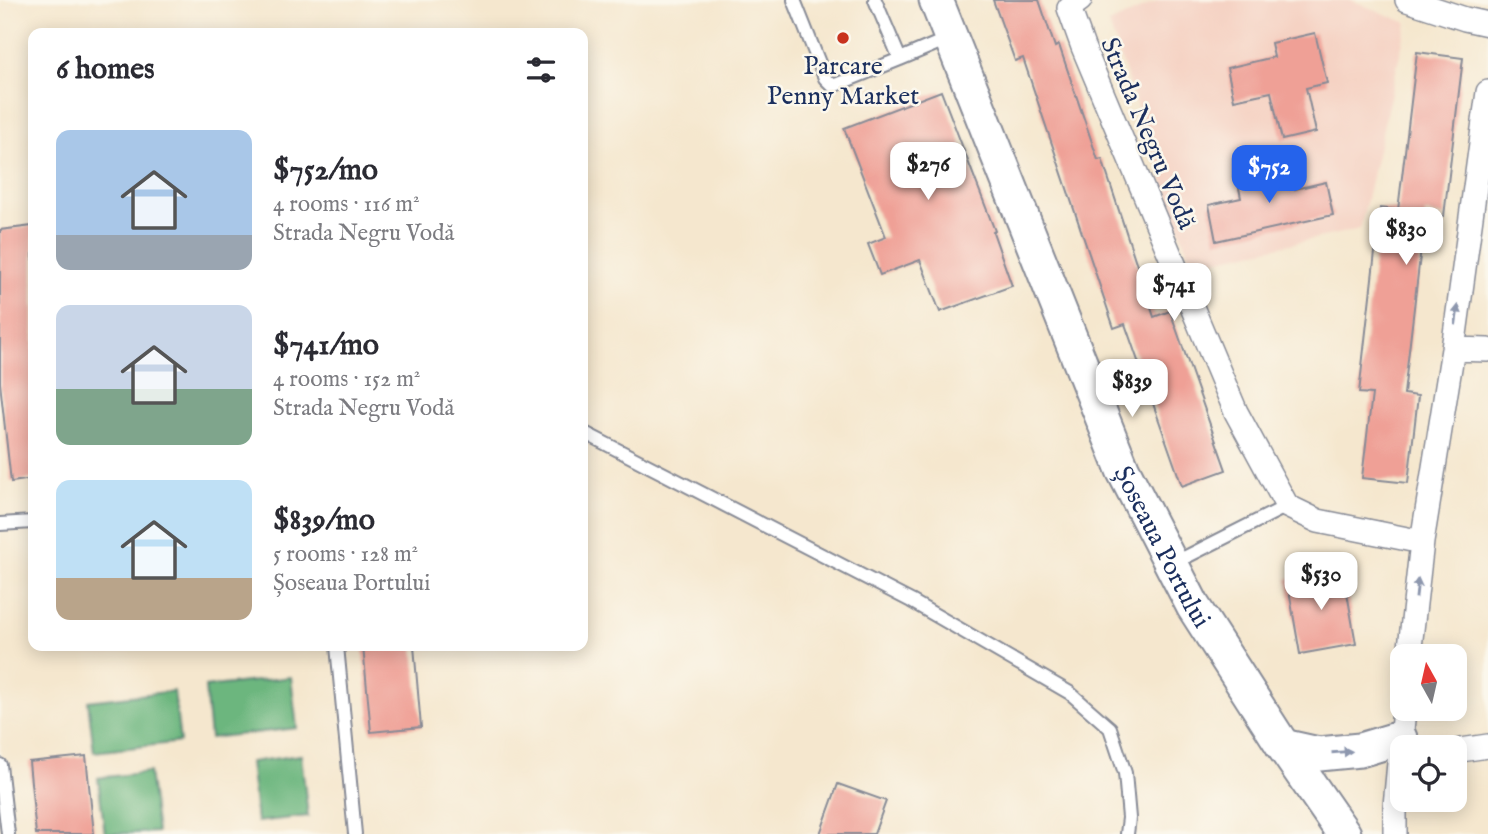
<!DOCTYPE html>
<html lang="en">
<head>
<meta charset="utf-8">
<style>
  body { margin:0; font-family:"IM FELL English",serif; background:#f7f7f7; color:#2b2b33; height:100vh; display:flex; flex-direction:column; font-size:26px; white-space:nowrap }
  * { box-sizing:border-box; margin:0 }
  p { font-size:23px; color:#7c7c81 }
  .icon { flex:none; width:38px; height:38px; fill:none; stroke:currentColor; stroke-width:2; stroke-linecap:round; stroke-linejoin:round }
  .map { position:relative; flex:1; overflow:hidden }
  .side { position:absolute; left:28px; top:28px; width:560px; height:623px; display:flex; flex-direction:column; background:#fff; border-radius:14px; box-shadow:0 4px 18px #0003 }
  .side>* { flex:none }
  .needle { width:46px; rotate:352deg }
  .buttons { position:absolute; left:1390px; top:644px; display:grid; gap:14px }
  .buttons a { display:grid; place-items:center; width:77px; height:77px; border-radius:14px; background:#fff; box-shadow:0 4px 18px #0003; font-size:35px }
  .price { position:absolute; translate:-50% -60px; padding:0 16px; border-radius:14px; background:#fff; color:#222; font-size:23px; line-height:46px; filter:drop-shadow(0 2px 4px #0008) }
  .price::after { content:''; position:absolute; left:50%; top:42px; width:21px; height:16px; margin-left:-10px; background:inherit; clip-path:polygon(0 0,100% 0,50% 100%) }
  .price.current { background:#2563eb; color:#fff }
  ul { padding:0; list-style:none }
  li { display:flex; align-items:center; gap:21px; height:175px; padding:0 28px }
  li span { display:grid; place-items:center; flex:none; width:196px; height:140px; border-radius:14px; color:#555 }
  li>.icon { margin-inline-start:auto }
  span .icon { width:84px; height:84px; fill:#fffc; stroke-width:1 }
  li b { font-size:30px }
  h2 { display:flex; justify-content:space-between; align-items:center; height:84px; padding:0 28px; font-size:30px }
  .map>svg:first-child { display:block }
</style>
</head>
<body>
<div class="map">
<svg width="1488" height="834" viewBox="0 0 1488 834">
  <rect width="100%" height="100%" fill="#fbf7ec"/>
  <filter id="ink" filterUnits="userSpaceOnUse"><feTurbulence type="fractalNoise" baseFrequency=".0143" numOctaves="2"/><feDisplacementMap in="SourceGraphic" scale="14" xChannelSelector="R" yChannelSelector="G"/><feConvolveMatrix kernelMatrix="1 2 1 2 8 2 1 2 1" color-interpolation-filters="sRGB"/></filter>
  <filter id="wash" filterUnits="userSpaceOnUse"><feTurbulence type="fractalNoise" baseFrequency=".00686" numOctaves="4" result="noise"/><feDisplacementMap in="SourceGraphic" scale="28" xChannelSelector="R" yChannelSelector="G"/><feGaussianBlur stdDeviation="1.57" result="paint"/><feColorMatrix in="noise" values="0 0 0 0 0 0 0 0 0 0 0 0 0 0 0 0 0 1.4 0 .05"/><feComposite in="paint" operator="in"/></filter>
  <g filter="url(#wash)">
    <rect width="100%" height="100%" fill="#f5e7ce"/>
    <path fill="#f5d2c3" d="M1159,0H1351L1407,23L1360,229L1192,265L1109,24Z"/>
    <path fill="#6cb67e" stroke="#44726e" stroke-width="2" d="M291,677L297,728L210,738L205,687Z
      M174,691L180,742L94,752L88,701Z
      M301,755L308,816L257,822L250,762Z
      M149,772L157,832L105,834L98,778Z"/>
    <g id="blocks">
      <path fill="#efa096" d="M993,0H1039L1055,47L1059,45L1098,160L1102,159L1154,317L1170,311L1226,470L1182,486L1125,324L1114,328L1023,58L1015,61Z
        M1315,33L1327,83L1306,88L1316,132L1282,140L1271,92L1234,100L1227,68L1274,57L1271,43Z
        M1417,52L1463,58L1444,216L1425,213L1404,394L1418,396L1408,483L1362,478L1372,394L1359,393L1380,208L1398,210Z
        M941,91L995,231L993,232L1012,286L940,312L920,260L880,275L868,244L886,237L844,128Z
        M1290,167L1295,189L1326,182L1333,215L1216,241L1209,205L1241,198L1237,178Z
        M33,226V479L11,482L0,383V230Z
        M1343,570L1356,644L1300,654L1287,579Z
        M363,646H414L421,727L371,732Z
        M86,756L94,834H36L29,762Z
        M838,784L886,801L874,834H820Z"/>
    </g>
  </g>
  <g filter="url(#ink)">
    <use href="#blocks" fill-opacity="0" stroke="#888b96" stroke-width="2"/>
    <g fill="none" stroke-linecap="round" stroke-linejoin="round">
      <defs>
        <path id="lane" d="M794,0L825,78L833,86L900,59
          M875,0L900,59L950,38
          M583,432L911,601L1070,693L1110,728L1125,773L1129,818L1127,834
          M0,524L33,522
          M1172,564L1287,506
          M337,646L355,834
          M0,765L8,834"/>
        <path id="street" d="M1080,0L1069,8L1083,47L1236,412L1287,506L1318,521L1422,542
          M1407,0L1465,19L1488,24
          M1453,349L1488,350
          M1409,656L1422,542L1453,349L1488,92
          M1454,751L1488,746
          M1395,834V806L1404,709"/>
        <g id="secondary">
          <path id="s1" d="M936,0L1123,470L1193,606L1283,746L1344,834"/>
          <path d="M1283,746L1319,754L1360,750L1400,738"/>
        </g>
      </defs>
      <use href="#lane" stroke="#888b96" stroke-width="16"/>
      <use href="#street" stroke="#888b96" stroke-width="26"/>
      <use href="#secondary" stroke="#888b96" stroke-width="37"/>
      <use href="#lane" stroke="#fff" stroke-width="12"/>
      <use href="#street" stroke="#fff" stroke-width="23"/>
      <use href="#secondary" stroke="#fff" stroke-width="33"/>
    </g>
    <defs><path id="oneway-solid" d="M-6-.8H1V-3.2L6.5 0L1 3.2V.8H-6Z" transform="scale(1.75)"/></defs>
    <g fill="#8d97ae">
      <use href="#oneway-solid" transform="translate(1457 315) rotate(-82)"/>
      <use href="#oneway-solid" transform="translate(1417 588) rotate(-84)"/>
      <use href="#oneway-solid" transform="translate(1342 752) rotate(-4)"/>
    </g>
  </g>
  <circle fill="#c8321e" stroke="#fbf7ec" stroke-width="2.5" cx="843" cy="38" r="7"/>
  <g text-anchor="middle" stroke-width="5" stroke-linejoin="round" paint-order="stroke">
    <g font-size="26" fill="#1b2f5e" stroke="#fbf7ec">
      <text x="843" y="74">Parcare<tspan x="843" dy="30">Penny Market</tspan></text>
    </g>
    <g font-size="26" fill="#1b2f5e" stroke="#fbf7ec">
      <text transform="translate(1149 133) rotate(67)" y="9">Strada Negru Vodă</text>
      <text dy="9" stroke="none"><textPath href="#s1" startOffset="592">Șoseaua Portului</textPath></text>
    </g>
  </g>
</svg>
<div class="buttons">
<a><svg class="needle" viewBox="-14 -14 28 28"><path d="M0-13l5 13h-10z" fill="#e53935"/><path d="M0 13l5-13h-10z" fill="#7c7c81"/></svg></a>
<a><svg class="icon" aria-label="locate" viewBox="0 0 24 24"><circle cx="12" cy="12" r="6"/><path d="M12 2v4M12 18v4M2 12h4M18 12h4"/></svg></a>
</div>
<b class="price" style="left:928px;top:202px">$276</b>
<b class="price current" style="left:1269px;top:205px">$752</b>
<b class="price" style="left:1406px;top:267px">$830</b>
<b class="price" style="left:1174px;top:323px">$741</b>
<b class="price" style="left:1132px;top:419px">$839</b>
<b class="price" style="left:1321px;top:612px">$530</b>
<section class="side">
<h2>6 homes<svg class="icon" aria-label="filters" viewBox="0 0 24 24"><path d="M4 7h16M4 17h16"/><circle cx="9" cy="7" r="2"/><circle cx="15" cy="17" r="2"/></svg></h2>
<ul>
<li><span style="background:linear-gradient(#a9c7e8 75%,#9aa5b1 0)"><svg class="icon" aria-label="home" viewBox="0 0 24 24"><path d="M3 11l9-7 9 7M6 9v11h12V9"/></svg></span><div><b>$752/mo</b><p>4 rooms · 116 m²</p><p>Strada Negru Vodă</p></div></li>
<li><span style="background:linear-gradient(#c9d6e8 60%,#7fa58c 0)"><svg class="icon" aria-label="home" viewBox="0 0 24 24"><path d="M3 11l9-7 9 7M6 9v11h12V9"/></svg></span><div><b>$741/mo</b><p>4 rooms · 152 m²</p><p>Strada Negru Vodă</p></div></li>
<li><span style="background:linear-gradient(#bfe0f5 70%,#b9a48a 0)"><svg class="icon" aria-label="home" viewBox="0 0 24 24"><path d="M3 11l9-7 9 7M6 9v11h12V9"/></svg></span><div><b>$839/mo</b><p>5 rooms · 128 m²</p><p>Șoseaua Portului</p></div></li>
</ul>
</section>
</div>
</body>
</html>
